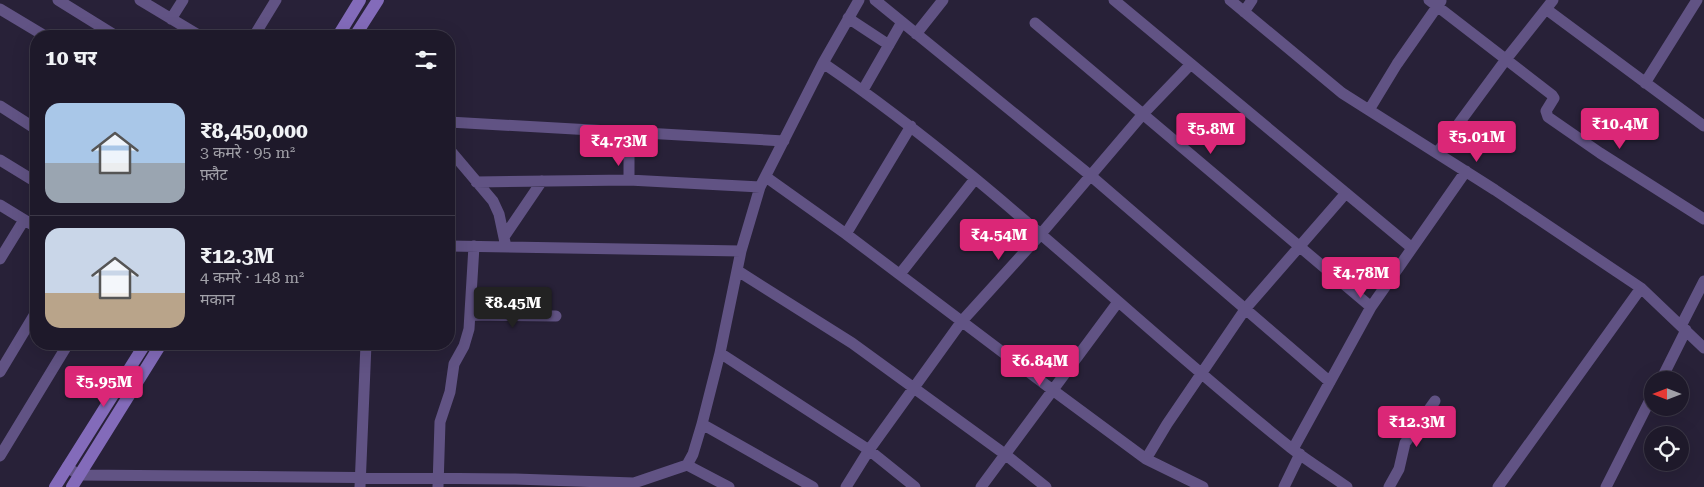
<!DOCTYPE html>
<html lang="hi">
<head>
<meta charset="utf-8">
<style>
  body { margin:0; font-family:"Roboto Serif","Noto Sans Devanagari",serif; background:#262232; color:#f1f3f6; height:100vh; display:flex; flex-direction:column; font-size:19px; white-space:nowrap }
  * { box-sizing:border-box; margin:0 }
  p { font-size:16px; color:#a1a0a8 }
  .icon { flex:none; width:28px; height:28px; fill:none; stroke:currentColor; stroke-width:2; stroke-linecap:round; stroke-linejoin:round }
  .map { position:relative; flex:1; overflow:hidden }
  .sheet { position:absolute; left:30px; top:30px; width:425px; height:320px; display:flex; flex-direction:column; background:#1e192a; border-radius:20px; box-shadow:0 5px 20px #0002,0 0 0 1px #3c3847 }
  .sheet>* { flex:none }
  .needle { width:32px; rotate:270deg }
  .fabs { position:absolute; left:1644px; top:371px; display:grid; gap:10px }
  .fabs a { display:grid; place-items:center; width:45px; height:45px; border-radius:50%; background:#1e192a; box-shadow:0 5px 20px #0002,0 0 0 1px #3c3847; font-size:25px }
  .price { position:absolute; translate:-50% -42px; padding:0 11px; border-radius:5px; background:#db2777; color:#fff; font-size:16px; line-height:32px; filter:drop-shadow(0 1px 2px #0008) }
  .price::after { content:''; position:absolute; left:50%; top:30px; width:15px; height:11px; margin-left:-8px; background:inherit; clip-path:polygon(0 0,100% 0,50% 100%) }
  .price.selected { background:#222; color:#fff }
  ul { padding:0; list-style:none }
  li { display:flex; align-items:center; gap:15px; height:125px; padding:0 15px }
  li+li { border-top:1px solid #3c3847 }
  li span { display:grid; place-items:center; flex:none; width:140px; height:100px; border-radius:15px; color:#555 }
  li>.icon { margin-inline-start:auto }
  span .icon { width:60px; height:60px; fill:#fffc; stroke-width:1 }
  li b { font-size:21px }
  h2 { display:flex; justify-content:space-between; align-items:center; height:60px; padding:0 15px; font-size:21px }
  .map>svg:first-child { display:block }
</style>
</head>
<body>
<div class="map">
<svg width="1704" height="487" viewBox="0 0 1704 487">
  <rect width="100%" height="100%" fill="#282138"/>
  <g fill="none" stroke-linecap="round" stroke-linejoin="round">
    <path stroke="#615384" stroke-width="11" d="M58,0L116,36
      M140,0L200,36
      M875,0L1091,176L1330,382
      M1114,0L1412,248
      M1230,0L1342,93L1495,190L1641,288L1704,348
      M1429,0L1552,95L1554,98L1546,111L1548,117L1600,153L1704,219
      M0,9L45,36
      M1546,9L1704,126
      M1244,12L1252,0
      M848,18L889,45
      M171,19L183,0
      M1035,23L1371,307
      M916,34L943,0
      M254,36L276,0
      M823,63C990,177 1133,322 1291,448C1309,462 1329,474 1347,487
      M1645,83L1697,0
      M863,90L902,22
      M0,106L36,129
      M1369,110L1397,64L1441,1
      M449,122L784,141
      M629,131V180
      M449,149L493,201L499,214L506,247
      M1437,153L1507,58L1553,0
      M0,160L36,182
      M766,177L846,234L1054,391L1146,459L1203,487
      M476,182L629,180L760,187
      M0,205L36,227
      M846,234L911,126
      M504,237L542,181
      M449,246L741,251
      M0,259L24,220
      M738,271L852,343L1006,455L1046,487
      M900,274L975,179
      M470,315L556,316
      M1681,326L1704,281
      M720,353L869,450L915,487
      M0,372L36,312
      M1661,380L1686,330
      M702,424L813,487
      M1293,449L1371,307L1466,171
      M0,456L68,344
      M1146,459L1167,424L1246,308L1346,193
      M687,465L729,487
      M67,467L79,475L515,479L634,483
      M360,487L366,344
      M438,487L440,422L450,392L454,364L464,346L469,329L474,246
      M632,487L634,483L687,465L693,454L702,424L720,353L741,251L760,187L823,63L859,0
      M846,487L869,450L962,321L1040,235L1143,114L1191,64
      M981,487L1118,302
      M1284,487L1300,454
      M1389,487L1399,469L1405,443L1435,401
      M1498,487L1641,288
      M1606,487L1652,396"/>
    <path stroke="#836bba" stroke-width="12" d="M338,36L360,0
      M355,36L378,0
      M55,487L145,344
      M72,487L161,344"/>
  </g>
</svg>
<div class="fabs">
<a><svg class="needle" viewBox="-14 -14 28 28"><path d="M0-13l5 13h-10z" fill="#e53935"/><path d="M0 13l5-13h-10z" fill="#a1a0a8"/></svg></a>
<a><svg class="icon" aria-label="locate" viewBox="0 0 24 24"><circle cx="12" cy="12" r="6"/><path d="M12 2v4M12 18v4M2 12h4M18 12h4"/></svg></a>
</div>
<b class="price" style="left:1620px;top:150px">₹10.4M</b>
<b class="price" style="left:1211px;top:155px">₹5.8M</b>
<b class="price" style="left:1477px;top:163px">₹5.01M</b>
<b class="price" style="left:619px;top:167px">₹4.73M</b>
<b class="price" style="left:999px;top:261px">₹4.54M</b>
<b class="price" style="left:1361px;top:299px">₹4.78M</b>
<b class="price selected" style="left:513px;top:329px">₹8.45M</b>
<b class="price" style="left:1040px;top:387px">₹6.84M</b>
<b class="price" style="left:104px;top:408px">₹5.95M</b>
<b class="price" style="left:1417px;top:448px">₹12.3M</b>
<section class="sheet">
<h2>10 घर<svg class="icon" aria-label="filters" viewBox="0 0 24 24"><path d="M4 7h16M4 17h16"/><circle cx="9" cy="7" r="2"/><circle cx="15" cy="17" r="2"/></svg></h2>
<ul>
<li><span style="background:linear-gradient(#a9c7e8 60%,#9aa5b1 0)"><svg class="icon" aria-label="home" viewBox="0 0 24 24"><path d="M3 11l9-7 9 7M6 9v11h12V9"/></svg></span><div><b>₹8,450,000</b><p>3 कमरे · 95 m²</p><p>फ़्लैट</p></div></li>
<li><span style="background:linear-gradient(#c9d6e8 65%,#b9a48a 0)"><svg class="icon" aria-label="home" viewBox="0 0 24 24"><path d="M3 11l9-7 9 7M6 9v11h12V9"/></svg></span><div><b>₹12.3M</b><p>4 कमरे · 148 m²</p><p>मकान</p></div></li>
</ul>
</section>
</div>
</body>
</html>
